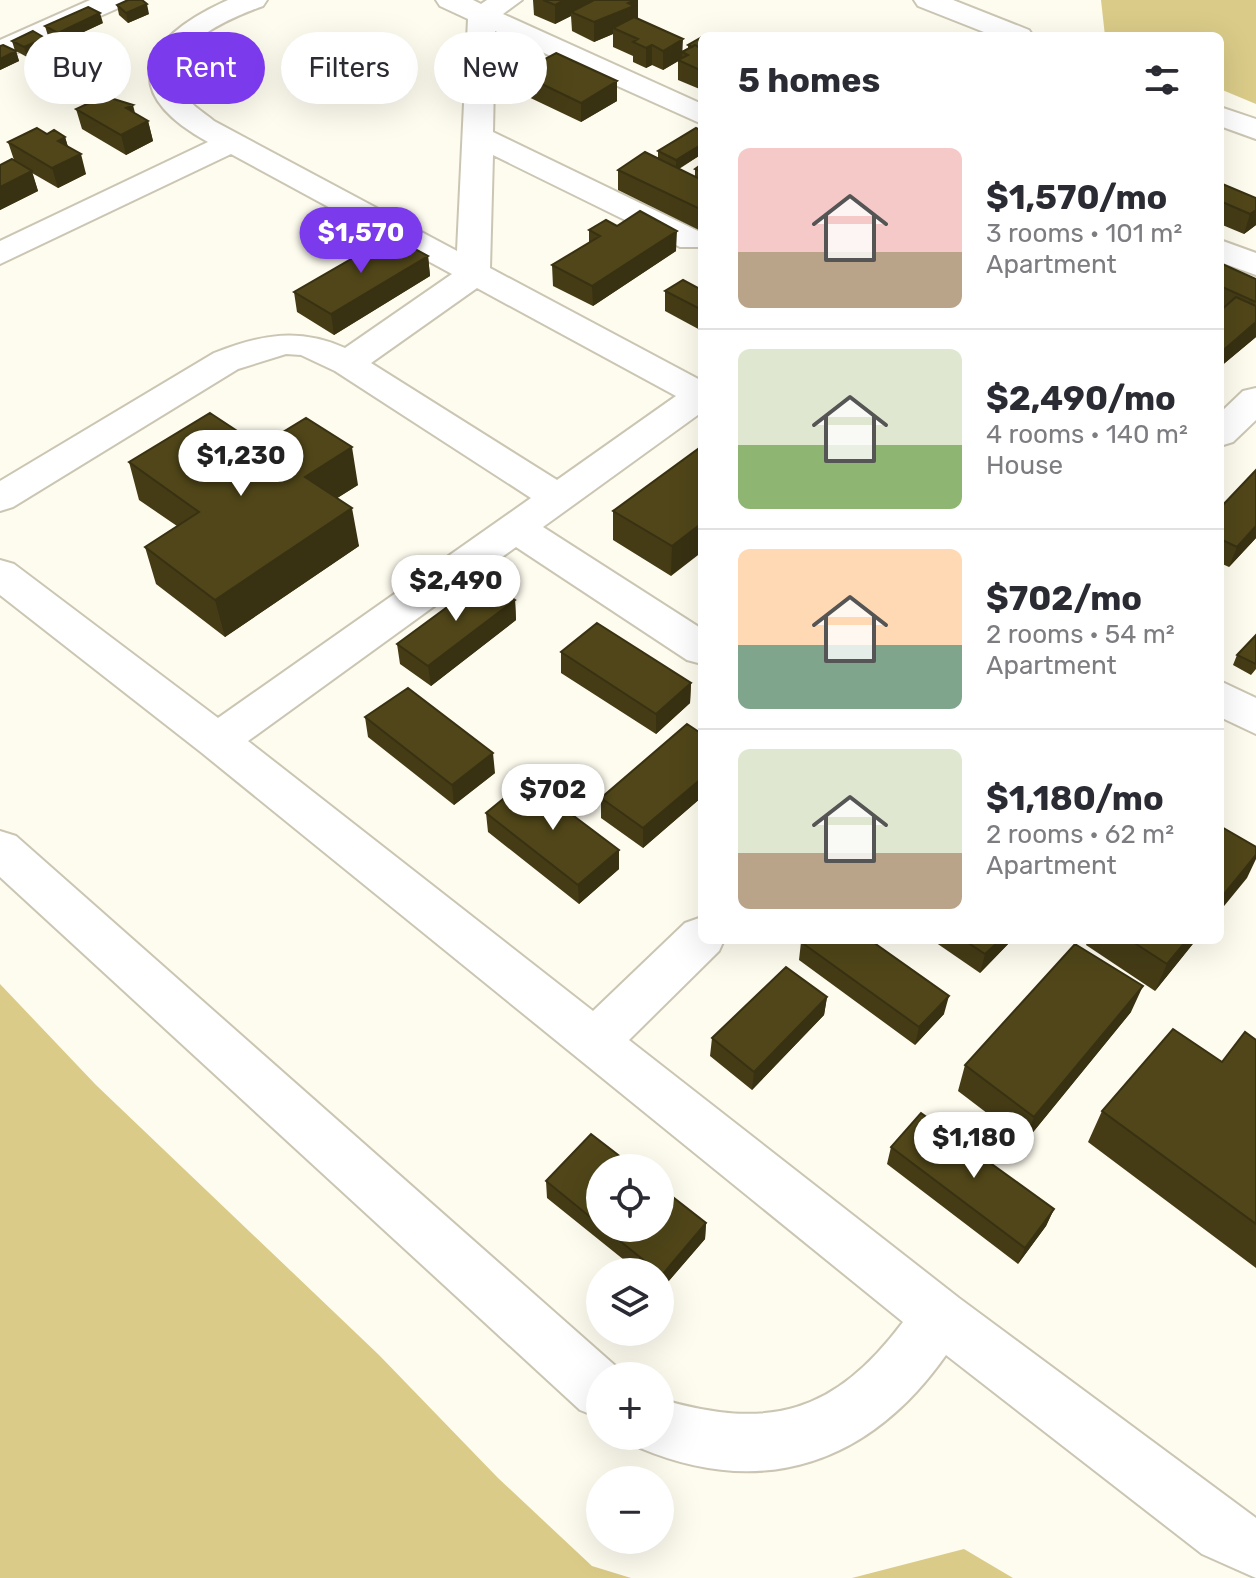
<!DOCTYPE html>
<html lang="en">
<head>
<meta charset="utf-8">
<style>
  body { margin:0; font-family:Rubik,sans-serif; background:#f7f7f7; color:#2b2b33; height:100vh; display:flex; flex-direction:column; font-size:30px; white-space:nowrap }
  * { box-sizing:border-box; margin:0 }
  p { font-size:26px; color:#7c7c81 }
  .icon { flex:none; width:44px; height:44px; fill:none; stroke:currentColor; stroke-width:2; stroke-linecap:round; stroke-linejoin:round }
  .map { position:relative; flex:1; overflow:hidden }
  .panel { position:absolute; left:698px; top:32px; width:526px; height:912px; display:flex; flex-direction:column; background:#fff; border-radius:12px; box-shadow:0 8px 32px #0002 }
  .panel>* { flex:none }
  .guide { position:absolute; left:24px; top:32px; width:554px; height:72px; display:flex; gap:16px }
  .buttons { position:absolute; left:586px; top:1154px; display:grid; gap:16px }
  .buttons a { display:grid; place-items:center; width:88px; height:88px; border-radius:50%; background:#fff; box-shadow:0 8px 32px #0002; font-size:40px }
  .price { position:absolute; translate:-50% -68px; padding:0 18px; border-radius:28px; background:#fff; color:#222; font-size:26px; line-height:52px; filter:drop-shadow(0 2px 4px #0008) }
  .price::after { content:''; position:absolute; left:50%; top:48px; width:24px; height:18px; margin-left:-12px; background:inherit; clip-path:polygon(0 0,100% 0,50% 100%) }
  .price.selected { background:#7c3aed; color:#fff }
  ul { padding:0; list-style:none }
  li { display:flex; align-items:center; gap:24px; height:200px; padding:0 40px }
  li+li { border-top:2px solid #e1e1e2 }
  li span { display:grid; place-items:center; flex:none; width:224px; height:160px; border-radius:12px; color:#555 }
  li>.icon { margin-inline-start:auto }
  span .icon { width:96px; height:96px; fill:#fffc; stroke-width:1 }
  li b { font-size:34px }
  h2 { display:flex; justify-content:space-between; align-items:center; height:96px; padding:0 40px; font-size:34px }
  .pill { padding:0 28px; border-radius:36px; background:#fff; box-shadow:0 8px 32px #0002; font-size:28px; line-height:72px }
  .pill.selected { background:#7c3aed; color:#fff }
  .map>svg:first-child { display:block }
</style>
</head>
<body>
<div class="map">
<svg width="1256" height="1578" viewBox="0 0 1256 1578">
  <rect width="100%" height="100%" fill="#fefbef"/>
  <path fill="#dacb88" d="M1101,0H1256V104L1220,89V36H1105Z
    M0,984L96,1085L379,1355L498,1478L592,1566L631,1578H0Z
    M964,1549L1013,1578H852Z"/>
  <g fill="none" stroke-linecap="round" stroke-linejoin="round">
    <defs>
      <path id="minor" d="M90,0H127L123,6L0,60V40Z
        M228,0H267L263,6C233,17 157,47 182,91C189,104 202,111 214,121L457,251L468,19L440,6L436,0H473L481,4L487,0H522L503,14L702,104V124L495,31L493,132L702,233V247H680L493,155L490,268L702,381V412L543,527L702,629V664L687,660L516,547L248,741L593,1011L685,923L702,917V940H724L719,951L629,1040L959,1298L1256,1518V1578L1202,1554L946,1355C870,1463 764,1500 640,1448L635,1436H660V1399C769,1431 834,1414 903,1322L202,753L0,595V560L14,564L218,718L531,498L335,371L301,355L286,354L238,369L13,507L0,511V481L214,353C260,335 298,327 345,348L452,274L231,154L0,264V241L208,142C113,90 145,37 228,0ZM477,288L676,396L557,480L371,363Z
        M914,0H953L1029,30L1033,36H994L918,6Z
        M1220,107L1256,119V139L1220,126Z
        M1220,240L1256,253V275L1220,262Z
        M1256,388V420L1233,442L1220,446V413L1243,391Z
        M1220,681L1256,698V734L1220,717Z
        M0,831L16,836L620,1370L622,1376H600V1418L580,1410L0,877Z"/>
    </defs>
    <use href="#minor" stroke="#cbc6b3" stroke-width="4"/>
    <use href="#minor" fill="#fff" fill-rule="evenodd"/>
  </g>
  <path fill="#453c16" d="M533,0H638V18H637L683,51L688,48V45L702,37V90L678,80V61L663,70L652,65L646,68L633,62V56L613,47V34L594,42L572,31L571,16L555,24L534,15Z
    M117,5L149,14L128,23L119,15Z
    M103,23L60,43L48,36L45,26Z
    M45,38L48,48L27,57L16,51L19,61L0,70V46L15,51L12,41Z
    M519,73L617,101L581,122L520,93Z
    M76,109L135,114L148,121L153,141L126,155L82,129Z
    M702,131V154L679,169L695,176V169L702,164V230L701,231L618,190V170L658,159V151Z
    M47,134L65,137L68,147L86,174L58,188L32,173L38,191L0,210V165L14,160L8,142Z
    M1220,183L1256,198V225L1244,234L1220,224Z
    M617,226L676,251L593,306L553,286L552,265L589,243V230Z
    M428,256L430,276L334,335L297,312L294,292Z
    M1220,263L1256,279V337L1220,367V311L1222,310L1220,309Z
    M702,290V331L665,311V291Z
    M260,446L358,485L337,498L359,546L225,637L156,584L145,547L177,526L139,500L129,462Z
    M702,446L671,576L613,540V511Z
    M1256,470V538L1229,567L1220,563V508Z
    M515,600L516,620L431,686L400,664L397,644Z
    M1256,635V669L1251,675L1233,665L1237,655Z
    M561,652L691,683L690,703L656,734L561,673Z
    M365,717L495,773L454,805L368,737Z
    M702,734V797L643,848L601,818V798Z
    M486,813L619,869L579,904L488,832Z
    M932,940H1012L980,973Z
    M1088,940H1196L1155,991L1086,945Z
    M801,942L944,1014L915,1045L799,960Z
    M827,997L824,1015L752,1090L710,1056L712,1038Z
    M1131,1012L1025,1142L958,1091L965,1065Z
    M1256,1040V1268L1088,1142L1102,1111L1222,1062Z
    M891,1147L1054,1209L1046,1226L1018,1264L887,1164Z
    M600,1168V1228H660L706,1223L705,1239L661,1290L660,1289V1272H639L547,1198L546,1181Z"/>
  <path fill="#383112" d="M564,0H600L571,12V16L555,24V5Z
    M635,0H638V18L613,28V34L594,42V22Z
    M147,4L149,14L128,23L126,13Z
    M100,13L103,23L60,43L58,33Z
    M45,38L48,48L27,57L24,47Z
    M683,39L682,59L663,70V51Z
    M652,45V65L646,68V48Z
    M16,51L19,61L0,70V59Z
    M617,81V101L581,122V103Z
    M133,105L138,125L126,108Z
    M148,121L153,141L126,155L121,135Z
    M65,137L71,157L58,141Z
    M702,144V154L676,170V160Z
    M81,154L86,174L58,188L52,168Z
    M32,171L38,191L0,210V187Z
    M1256,210V225L1244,234L1250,214Z
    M677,231L676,251L593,306L592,286Z
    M428,256L430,276L334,335L331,314Z
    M1256,322V337L1220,367V353Z
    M352,447L358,485L312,514L305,477Z
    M352,508L359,546L225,637L215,600Z
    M702,523V552L671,576L672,546Z
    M1256,526V538L1229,567L1237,547Z
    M515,600L516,620L431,686L428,666Z
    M691,683L690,703L656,734V714Z
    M493,753L495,773L454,805L452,785Z
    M702,778V797L643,848V828Z
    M619,850V869L579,904L578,885Z
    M1256,855V859L1247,878L1220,911V899Z
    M1000,940H1012L980,973L985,954Z
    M1187,940H1196L1155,991L1167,964Z
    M1143,986L1131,1012L1025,1142L1034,1117Z
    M949,996L944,1014L915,1045L919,1027Z
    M827,997L824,1015L752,1090L754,1072Z
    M1054,1209L1046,1226L1018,1264L1025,1248Z
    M706,1223L705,1239L661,1290L662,1275Z"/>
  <path fill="#504619" stroke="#383112" stroke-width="2" d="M128,0H142L147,4L126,13L117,5Z
    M543,0H564L555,5Z
    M594,0H635L628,3L634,6L594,22L571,12Z
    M88,7L100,13L58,33L45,26Z
    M634,17L683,39L663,51L652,45L646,48L633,42L638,39L613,28Z
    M33,31L45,38L24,47L12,41Z
    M702,37V47L700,48L695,45L692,47L688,45Z
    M3,45L16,51L0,59V46Z
    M695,45L700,48L702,47V71L678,60L688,55L682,52Z
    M556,53L617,81L581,103L519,73Z
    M104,96L133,105L126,108L148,121L121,135L76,109Z
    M37,128L47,134L54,130L65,137L58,141L81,154L52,168L8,142Z
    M696,128L702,131V144L676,160L658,151Z
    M645,152L702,180V210L618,170Z
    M12,159L32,171L0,187V165Z
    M702,164V172L695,169Z
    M1220,183L1256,198V210L1250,214L1220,201Z
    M640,211L677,231L592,286L552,265L600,236L589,230L606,220L617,226Z
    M391,236L428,256L331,314L294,292Z
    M1220,263L1256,279V302L1220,286Z
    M683,280L702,290V310L665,291Z
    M1236,297L1256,306V322L1220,353V311Z
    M210,413L260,446L306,418L352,447L305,477L352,508L215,600L145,547L199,512L129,462Z
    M702,446V523L672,546L613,511Z
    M1256,470V526L1237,547L1220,539V508Z
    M484,580L515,600L428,666L397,644Z
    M597,623L691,683L656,714L561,652Z
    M1256,635V664L1237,655Z
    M408,688L493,753L452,785L365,717Z
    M687,724L702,734V778L643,828L601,798Z
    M526,780L619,850L578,885L486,813Z
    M1220,826L1256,847V855L1220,899Z
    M803,940H870L949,996L919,1027L801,942Z
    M964,940H1000L985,954Z
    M1130,940H1187L1167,964Z
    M1075,944L1143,986L1034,1117L965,1065Z
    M786,967L827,997L754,1072L712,1038Z
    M1173,1029L1222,1062L1245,1032L1256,1040V1224L1102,1111Z
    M921,1113L1054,1209L1025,1248L891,1147Z
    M591,1134L635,1168H600V1225L546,1181Z
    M660,1187L706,1223L662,1275L604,1228H660Z"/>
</svg>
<div class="buttons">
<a><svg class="icon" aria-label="locate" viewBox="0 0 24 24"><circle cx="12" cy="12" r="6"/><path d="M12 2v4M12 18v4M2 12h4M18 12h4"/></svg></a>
<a><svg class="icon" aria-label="layers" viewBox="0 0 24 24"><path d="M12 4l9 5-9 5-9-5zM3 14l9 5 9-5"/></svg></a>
<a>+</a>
<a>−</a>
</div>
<b class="price selected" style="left:361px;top:275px">$1,570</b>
<b class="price" style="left:241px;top:498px">$1,230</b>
<b class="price" style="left:456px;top:623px">$2,490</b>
<b class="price" style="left:553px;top:832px">$702</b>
<b class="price" style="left:974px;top:1180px">$1,180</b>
<div class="guide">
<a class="pill">Buy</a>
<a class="pill selected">Rent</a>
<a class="pill">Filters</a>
<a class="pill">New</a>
</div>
<section class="panel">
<h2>5 homes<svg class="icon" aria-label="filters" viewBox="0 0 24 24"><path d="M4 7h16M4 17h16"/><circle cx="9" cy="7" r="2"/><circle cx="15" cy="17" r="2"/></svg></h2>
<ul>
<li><span style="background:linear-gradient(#f6c9c9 65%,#b9a48a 0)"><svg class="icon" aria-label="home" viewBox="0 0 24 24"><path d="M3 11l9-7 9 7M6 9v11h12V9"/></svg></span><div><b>$1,570/mo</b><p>3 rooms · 101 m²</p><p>Apartment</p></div></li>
<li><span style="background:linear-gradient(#dfe7d0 60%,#8fb573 0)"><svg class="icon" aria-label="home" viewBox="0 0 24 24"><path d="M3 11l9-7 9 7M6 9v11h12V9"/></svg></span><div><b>$2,490/mo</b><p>4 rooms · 140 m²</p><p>House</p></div></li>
<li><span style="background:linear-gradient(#ffd9b3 60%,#7fa58c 0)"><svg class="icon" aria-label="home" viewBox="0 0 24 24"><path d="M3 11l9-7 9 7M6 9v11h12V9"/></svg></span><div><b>$702/mo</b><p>2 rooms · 54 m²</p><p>Apartment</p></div></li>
<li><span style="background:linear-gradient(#dfe7d0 65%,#b9a48a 0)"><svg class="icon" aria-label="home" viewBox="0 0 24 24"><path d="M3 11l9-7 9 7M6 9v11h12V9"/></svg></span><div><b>$1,180/mo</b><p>2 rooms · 62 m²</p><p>Apartment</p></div></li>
</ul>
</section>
</div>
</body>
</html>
